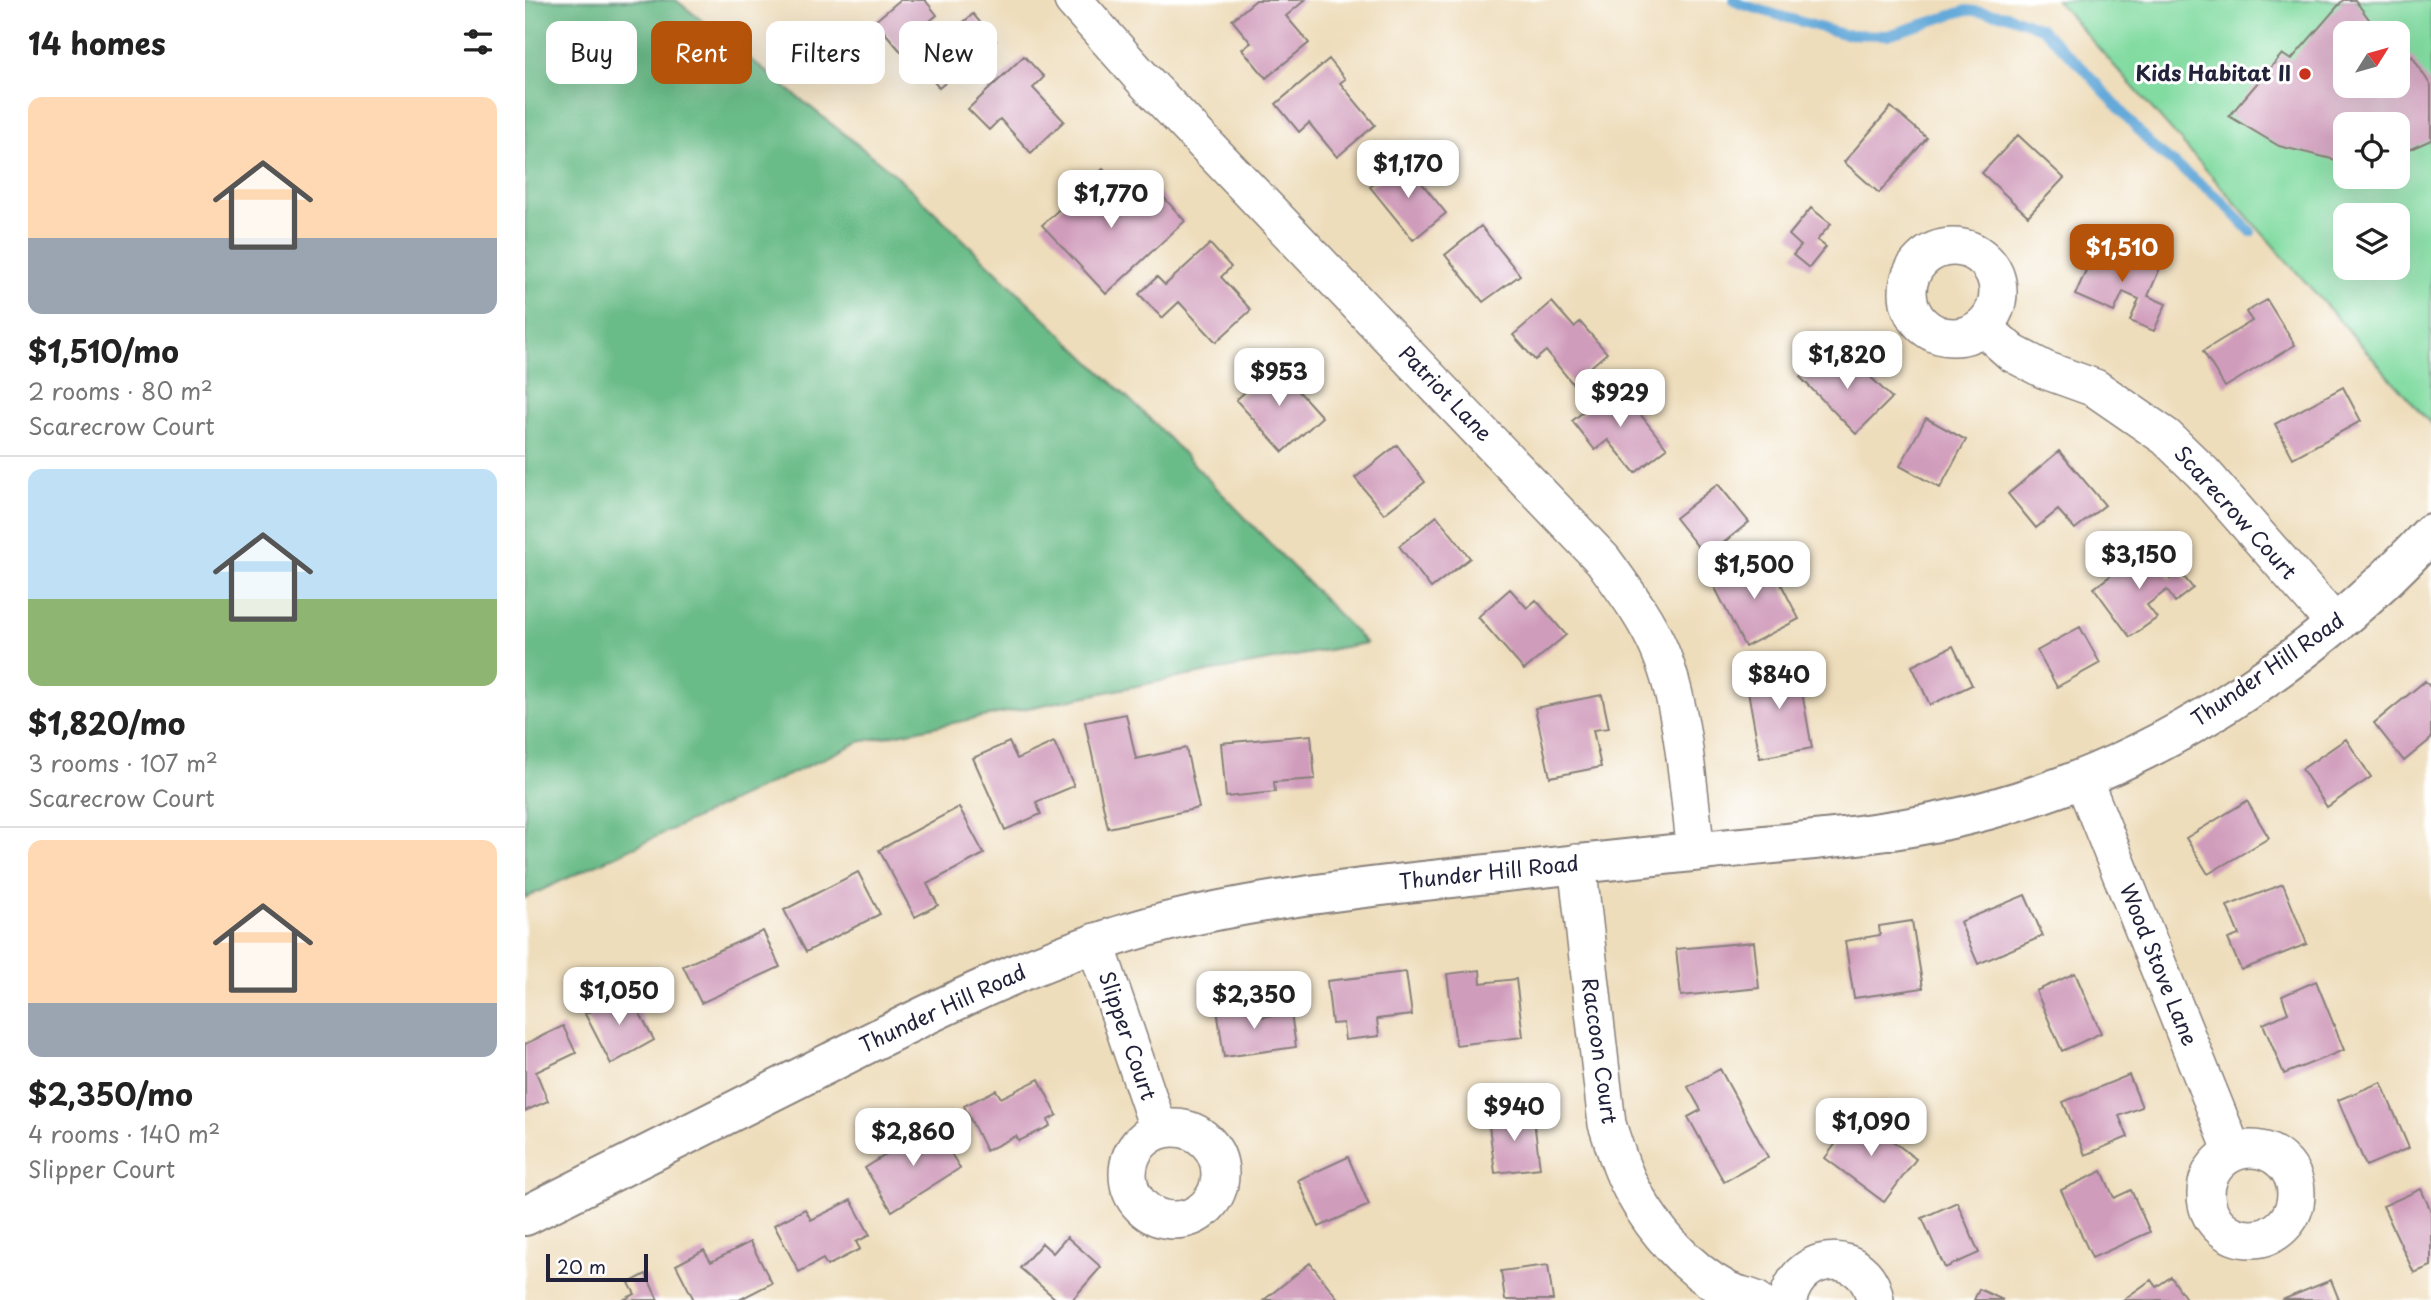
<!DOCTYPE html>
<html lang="en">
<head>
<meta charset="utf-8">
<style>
  body { margin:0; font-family:"Playpen Sans",sans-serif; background:#f6f6f6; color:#222; height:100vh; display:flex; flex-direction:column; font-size:26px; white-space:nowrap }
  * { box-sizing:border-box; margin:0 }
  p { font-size:23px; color:#767676 }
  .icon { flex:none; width:38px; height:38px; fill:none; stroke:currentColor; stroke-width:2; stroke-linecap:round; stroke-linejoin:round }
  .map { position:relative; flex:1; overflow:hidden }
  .sheet { display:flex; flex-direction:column; background:#fff; width:525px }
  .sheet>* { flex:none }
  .banner { position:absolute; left:21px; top:21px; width:665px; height:63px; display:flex; gap:14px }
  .needle { width:46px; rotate:53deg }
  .buttons { position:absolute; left:1808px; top:21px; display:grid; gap:14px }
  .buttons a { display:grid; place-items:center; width:77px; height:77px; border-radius:14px; background:#fff; box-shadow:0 7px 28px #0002; font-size:35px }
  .scale { position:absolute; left:21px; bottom:18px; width:102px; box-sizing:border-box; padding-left:7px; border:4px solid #22223b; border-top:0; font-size:19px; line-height:24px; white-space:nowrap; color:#22223b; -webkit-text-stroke:5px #fff; paint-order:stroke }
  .price { position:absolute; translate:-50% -60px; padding:0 16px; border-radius:14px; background:#fff; color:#222; font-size:23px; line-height:46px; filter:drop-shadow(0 2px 4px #0008) }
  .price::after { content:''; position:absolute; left:50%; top:42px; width:21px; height:16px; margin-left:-10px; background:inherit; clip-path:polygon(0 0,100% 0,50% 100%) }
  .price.current { background:#b45309; color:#fff }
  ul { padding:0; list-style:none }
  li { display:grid; align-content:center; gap:14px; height:371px; padding:0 28px }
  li+li { border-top:2px solid #e0e0e0 }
  li span { display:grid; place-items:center; height:217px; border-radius:14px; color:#555 }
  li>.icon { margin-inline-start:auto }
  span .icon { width:126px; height:126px; fill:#fffc; stroke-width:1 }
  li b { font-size:30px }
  h2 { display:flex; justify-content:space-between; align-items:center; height:84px; padding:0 28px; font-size:30px }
  .chip { padding:0 24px; border-radius:14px; background:#fff; box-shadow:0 7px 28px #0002; font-size:24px; line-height:63px }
  .chip.current { background:#b45309; color:#fff }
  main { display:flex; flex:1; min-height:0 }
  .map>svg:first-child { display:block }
</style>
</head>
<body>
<main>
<section class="sheet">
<h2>14 homes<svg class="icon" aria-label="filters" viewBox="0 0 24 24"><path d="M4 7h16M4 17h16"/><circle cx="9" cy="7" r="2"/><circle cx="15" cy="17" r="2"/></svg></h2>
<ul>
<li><span style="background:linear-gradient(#ffd9b3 65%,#9aa5b1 0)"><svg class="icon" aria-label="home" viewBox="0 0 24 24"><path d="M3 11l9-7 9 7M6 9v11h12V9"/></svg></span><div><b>$1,510/mo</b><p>2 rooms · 80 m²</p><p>Scarecrow Court</p></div></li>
<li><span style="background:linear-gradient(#bfe0f5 60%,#8fb573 0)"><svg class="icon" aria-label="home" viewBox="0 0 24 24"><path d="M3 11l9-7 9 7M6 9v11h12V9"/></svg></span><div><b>$1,820/mo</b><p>3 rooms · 107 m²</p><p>Scarecrow Court</p></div></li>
<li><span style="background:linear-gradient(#ffd9b3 75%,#9aa5b1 0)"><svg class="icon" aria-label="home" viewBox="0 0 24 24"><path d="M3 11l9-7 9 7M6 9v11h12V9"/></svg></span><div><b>$2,350/mo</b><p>4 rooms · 140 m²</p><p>Slipper Court</p></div></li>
</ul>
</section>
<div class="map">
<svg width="1906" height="1300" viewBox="0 0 1906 1300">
  <rect width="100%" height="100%" fill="#fff"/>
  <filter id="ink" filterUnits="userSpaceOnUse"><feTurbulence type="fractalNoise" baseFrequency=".0143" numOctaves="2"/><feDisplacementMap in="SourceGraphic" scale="14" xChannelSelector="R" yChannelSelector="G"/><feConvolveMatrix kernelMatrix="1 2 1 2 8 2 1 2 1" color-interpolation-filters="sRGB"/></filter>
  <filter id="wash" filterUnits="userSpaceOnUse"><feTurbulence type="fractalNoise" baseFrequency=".00686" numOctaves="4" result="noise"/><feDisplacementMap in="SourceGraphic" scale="28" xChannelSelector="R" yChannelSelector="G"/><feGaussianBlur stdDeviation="1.57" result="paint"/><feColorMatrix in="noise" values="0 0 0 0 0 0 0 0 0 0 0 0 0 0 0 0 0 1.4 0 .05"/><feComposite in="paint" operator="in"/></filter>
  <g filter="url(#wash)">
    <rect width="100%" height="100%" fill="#edb"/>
    <path fill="#82dba1" stroke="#527e6e" stroke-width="2" fill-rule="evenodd" d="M1531,0H1906V424ZM1820,33H1872V86H1820ZM1820,124H1872V177H1820ZM1820,215H1872V268H1820Z"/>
    <path fill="#69bb87" stroke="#466e61" stroke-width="2" d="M0,0H151L372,176L627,421L841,643L646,679L334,742L0,898Z"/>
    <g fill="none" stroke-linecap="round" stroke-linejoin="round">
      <path stroke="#63a9d9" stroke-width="10" d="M1209,0L1215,4L1318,34L1363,35L1442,10L1482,15L1516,28L1558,68L1629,148L1695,199L1726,232"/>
    </g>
    <g id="blocks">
      <path fill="#d09cbb" d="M375,0H400L412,15L405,21L419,39L448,14L471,41L414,88L389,57L384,61L350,21Z
        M731,0H780L761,16L784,43L741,78L717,49L726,43L707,20Z
        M1818,0H1830L1854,33H1820V86H1872V62L1887,56L1906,86V140L1872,155V124H1820V159L1811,160L1754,146L1704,116L1757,54L1766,60Z
        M499,56L519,77L508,88L539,121L506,153L475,119L464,130L443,109Z
        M804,59L820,79L815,83L850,125L812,157L784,123L774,132L751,104Z
        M1366,107L1402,138L1354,193L1319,162Z
        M1493,135L1539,178L1503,216L1457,173Z
        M878,160L921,213L888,240L845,187Z
        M578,169L607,201L601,207L607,213L632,190L660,221L581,294L517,225Z
        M1286,208L1306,224L1292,240L1301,247L1284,268L1268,255L1276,246L1264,235Z
        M956,226L995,275L958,302L920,255Z
        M1574,241L1635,268L1623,296L1641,304L1629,331L1605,321L1614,299L1598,292L1589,312L1550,295Z
        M685,244L706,267L696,277L726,310L691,342L654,302L637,318L614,294L632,277L640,285Z
        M1742,300L1770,345L1700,387L1678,351L1727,321L1721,312Z
        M1027,302L1049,327L1055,322L1082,353L1047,383L1021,351L1010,360L988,335Z
        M1322,354L1367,398L1331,434L1275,377L1294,358L1306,370Z
        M750,365L797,417L758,452L711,400Z
        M1092,385L1142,448L1110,473L1083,440L1070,450L1047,421Z
        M1818,387L1836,421L1768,458L1750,424Z
        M1401,418L1441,440L1415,488L1375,466Z
        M872,445L900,482L859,514L830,478Z
        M1534,451L1580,505L1550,529L1533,510L1511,528L1483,494Z
        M1193,484L1224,522L1181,557L1150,518Z
        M912,516L945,558L906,588L874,546Z
        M1623,548L1645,579L1655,572L1668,588L1650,602L1642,590L1622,605L1632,618L1605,637L1569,588Z
        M1230,556L1243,583L1253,578L1274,619L1220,647L1185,578Z
        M985,589L1002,608L1011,600L1041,635L999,670L953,617Z
        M1555,627L1575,663L1532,687L1512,651Z
        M1428,646L1447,685L1405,705L1387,666Z
        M1272,664L1287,748L1235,758L1220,674Z
        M1900,681L1906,688V739L1879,761L1849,723Z
        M1077,695L1084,728L1068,730L1076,767L1025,777L1010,708Z
        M601,714L611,759L661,748L674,808L583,828L560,722Z
        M786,735L790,779L749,782L750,792L701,797L696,743Z
        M1821,739L1846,777L1802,807L1777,769Z
        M484,742L492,759L529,742L549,786L511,802L516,814L480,830L448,758Z
        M1722,801L1744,838L1683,874L1661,838Z
        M434,807L459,854L402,884L413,905L390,917L354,850Z
        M333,872L355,914L281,952L259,910Z
        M1758,884L1782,944L1716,970L1703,939L1714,935L1702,906Z
        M1500,895L1518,936L1453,964L1435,922Z
        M1387,921L1398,988L1329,998L1320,941L1355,935L1354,926Z
        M238,931L255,967L176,1003L158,966Z
        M1229,942L1234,988L1156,996L1151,949Z
        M955,970L956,983L991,979L998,1037L931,1045L922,974Z
        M881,972L887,1015L852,1019L854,1036L820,1040L818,1023L807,1024L802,981Z
        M1550,973L1576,1033L1537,1051L1511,991Z
        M1791,981L1819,1050L1759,1074L1738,1024L1763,1013L1757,996Z
        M103,991L129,1040L86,1064L60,1014Z
        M734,1004L736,1017L766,1013L771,1047L699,1057L692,1009Z
        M38,1026L51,1053L11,1072L23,1101L0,1111V1044Z
        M1195,1069L1243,1157L1199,1182L1163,1117L1176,1110L1163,1087Z
        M1604,1075L1617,1107L1594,1116L1603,1137L1560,1155L1538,1102Z
        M514,1079L532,1115L523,1120L525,1126L494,1141L491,1136L461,1151L439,1106L471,1090L476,1098Z
        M1856,1082L1884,1148L1841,1166L1813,1100Z
        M1008,1113L1015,1168L970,1173L963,1118Z
        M1333,1114L1391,1159L1359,1202L1300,1158Z
        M408,1125L435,1168L367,1211L340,1168Z
        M823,1157L844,1205L794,1227L773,1180Z
        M1577,1171L1589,1198L1606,1190L1625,1232L1567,1258L1536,1190Z
        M1896,1189L1906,1211V1266L1889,1273L1858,1206Z
        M326,1200L345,1235L331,1242L335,1249L302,1266L298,1259L274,1272L249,1225L280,1209L286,1220Z
        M1432,1202L1454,1253L1420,1268L1397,1218Z
        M542,1237L576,1267L547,1300H532L495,1268L517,1243L528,1253Z
        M225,1242L247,1283L214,1300H169L151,1265L179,1250L186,1262Z
        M785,1263L814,1300H739Z
        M1023,1265L1028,1300H980L976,1271Z
        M121,1274L133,1300H98L110,1294L104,1283Z
        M1646,1277L1662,1300H1598L1626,1280L1631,1287Z
        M1806,1280L1814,1300H1757Z
        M1454,1289L1478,1300H1449Z"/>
    </g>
  </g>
  <g filter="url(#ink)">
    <use href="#blocks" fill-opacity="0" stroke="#88807b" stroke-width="2"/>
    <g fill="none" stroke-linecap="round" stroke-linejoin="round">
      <defs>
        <path id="street" d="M548,0L618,79L1078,560C1099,589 1121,618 1135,651C1159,708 1163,789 1171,852
          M1383 292a45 45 0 1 1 90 0a45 45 0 1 1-90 0Z
          M1458,327L1487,353L1520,370L1570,388L1641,437L1678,473L1811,625
          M1558,779L1708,1152
          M1052,863L1082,1124C1090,1148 1097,1173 1110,1195C1129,1230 1164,1270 1200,1289C1209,1294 1221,1296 1231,1300
          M570,942L634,1130
          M603 1174a46 46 0 1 1 92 0a46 46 0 1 1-92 0Z
          M1681 1194a45 45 0 1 1 90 0a45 45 0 1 1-90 0Z
          M1263,1300C1274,1249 1342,1248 1350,1300"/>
        <path id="secondary" d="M0,1216C102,1164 204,1113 306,1062C414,1008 523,952 641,922C731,900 825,889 917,879C1007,869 1096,859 1186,850C1279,841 1372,835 1463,810C1633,764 1786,662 1906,533"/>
      </defs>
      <use href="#street" stroke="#88807b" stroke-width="40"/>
      <use href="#secondary" stroke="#88807b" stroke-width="42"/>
      <use href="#street" stroke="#fff" stroke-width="37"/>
      <use href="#secondary" stroke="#fff" stroke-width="38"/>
    </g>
  </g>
  <circle fill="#c8321e" stroke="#fff" stroke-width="2.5" cx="1780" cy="74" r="7"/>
  <g text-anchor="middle" stroke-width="6" stroke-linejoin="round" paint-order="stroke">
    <g font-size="21" font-weight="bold" fill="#22223b" stroke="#fff" text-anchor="end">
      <text x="1766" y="81">Kids Habitat II</text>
    </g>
    <g font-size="21" fill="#22223b" stroke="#fff">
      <text transform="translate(920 394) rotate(46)" y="7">Patriot Lane</text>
      <text transform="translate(1710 513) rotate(48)" y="7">Scarecrow Court</text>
      <text transform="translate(1743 670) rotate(-35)" y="7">Thunder Hill Road</text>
      <text transform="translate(964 873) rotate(-6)" y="7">Thunder Hill Road</text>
      <text transform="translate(1633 965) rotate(68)" y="7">Wood Stove Lane</text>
      <text transform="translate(418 1009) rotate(-25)" y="7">Thunder Hill Road</text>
      <text transform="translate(602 1036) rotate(71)" y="7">Slipper Court</text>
      <text transform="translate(1074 1051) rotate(82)" y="7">Raccoon Court</text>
    </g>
  </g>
</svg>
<div class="buttons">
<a><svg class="needle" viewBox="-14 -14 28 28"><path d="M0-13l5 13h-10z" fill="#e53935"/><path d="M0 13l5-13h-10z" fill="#767676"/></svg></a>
<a><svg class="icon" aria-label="locate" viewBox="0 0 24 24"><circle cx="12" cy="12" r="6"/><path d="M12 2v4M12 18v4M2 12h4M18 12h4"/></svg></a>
<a><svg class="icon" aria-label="layers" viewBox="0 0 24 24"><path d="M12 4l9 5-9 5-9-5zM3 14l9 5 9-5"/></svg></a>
</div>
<div class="scale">20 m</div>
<b class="price" style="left:883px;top:200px">$1,170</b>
<b class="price" style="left:586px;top:230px">$1,770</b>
<b class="price current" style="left:1597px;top:284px">$1,510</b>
<b class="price" style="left:1322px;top:391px">$1,820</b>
<b class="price" style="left:754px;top:408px">$953</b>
<b class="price" style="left:1095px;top:429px">$929</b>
<b class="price" style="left:1614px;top:591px">$3,150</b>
<b class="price" style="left:1229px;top:601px">$1,500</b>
<b class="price" style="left:1254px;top:711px">$840</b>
<b class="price" style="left:94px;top:1027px">$1,050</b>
<b class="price" style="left:729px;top:1031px">$2,350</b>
<b class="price" style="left:989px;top:1143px">$940</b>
<b class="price" style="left:1346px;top:1158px">$1,090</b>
<b class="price" style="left:388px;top:1168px">$2,860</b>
<div class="banner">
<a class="chip">Buy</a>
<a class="chip current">Rent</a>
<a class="chip">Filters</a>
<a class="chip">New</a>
</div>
</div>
</main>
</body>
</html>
